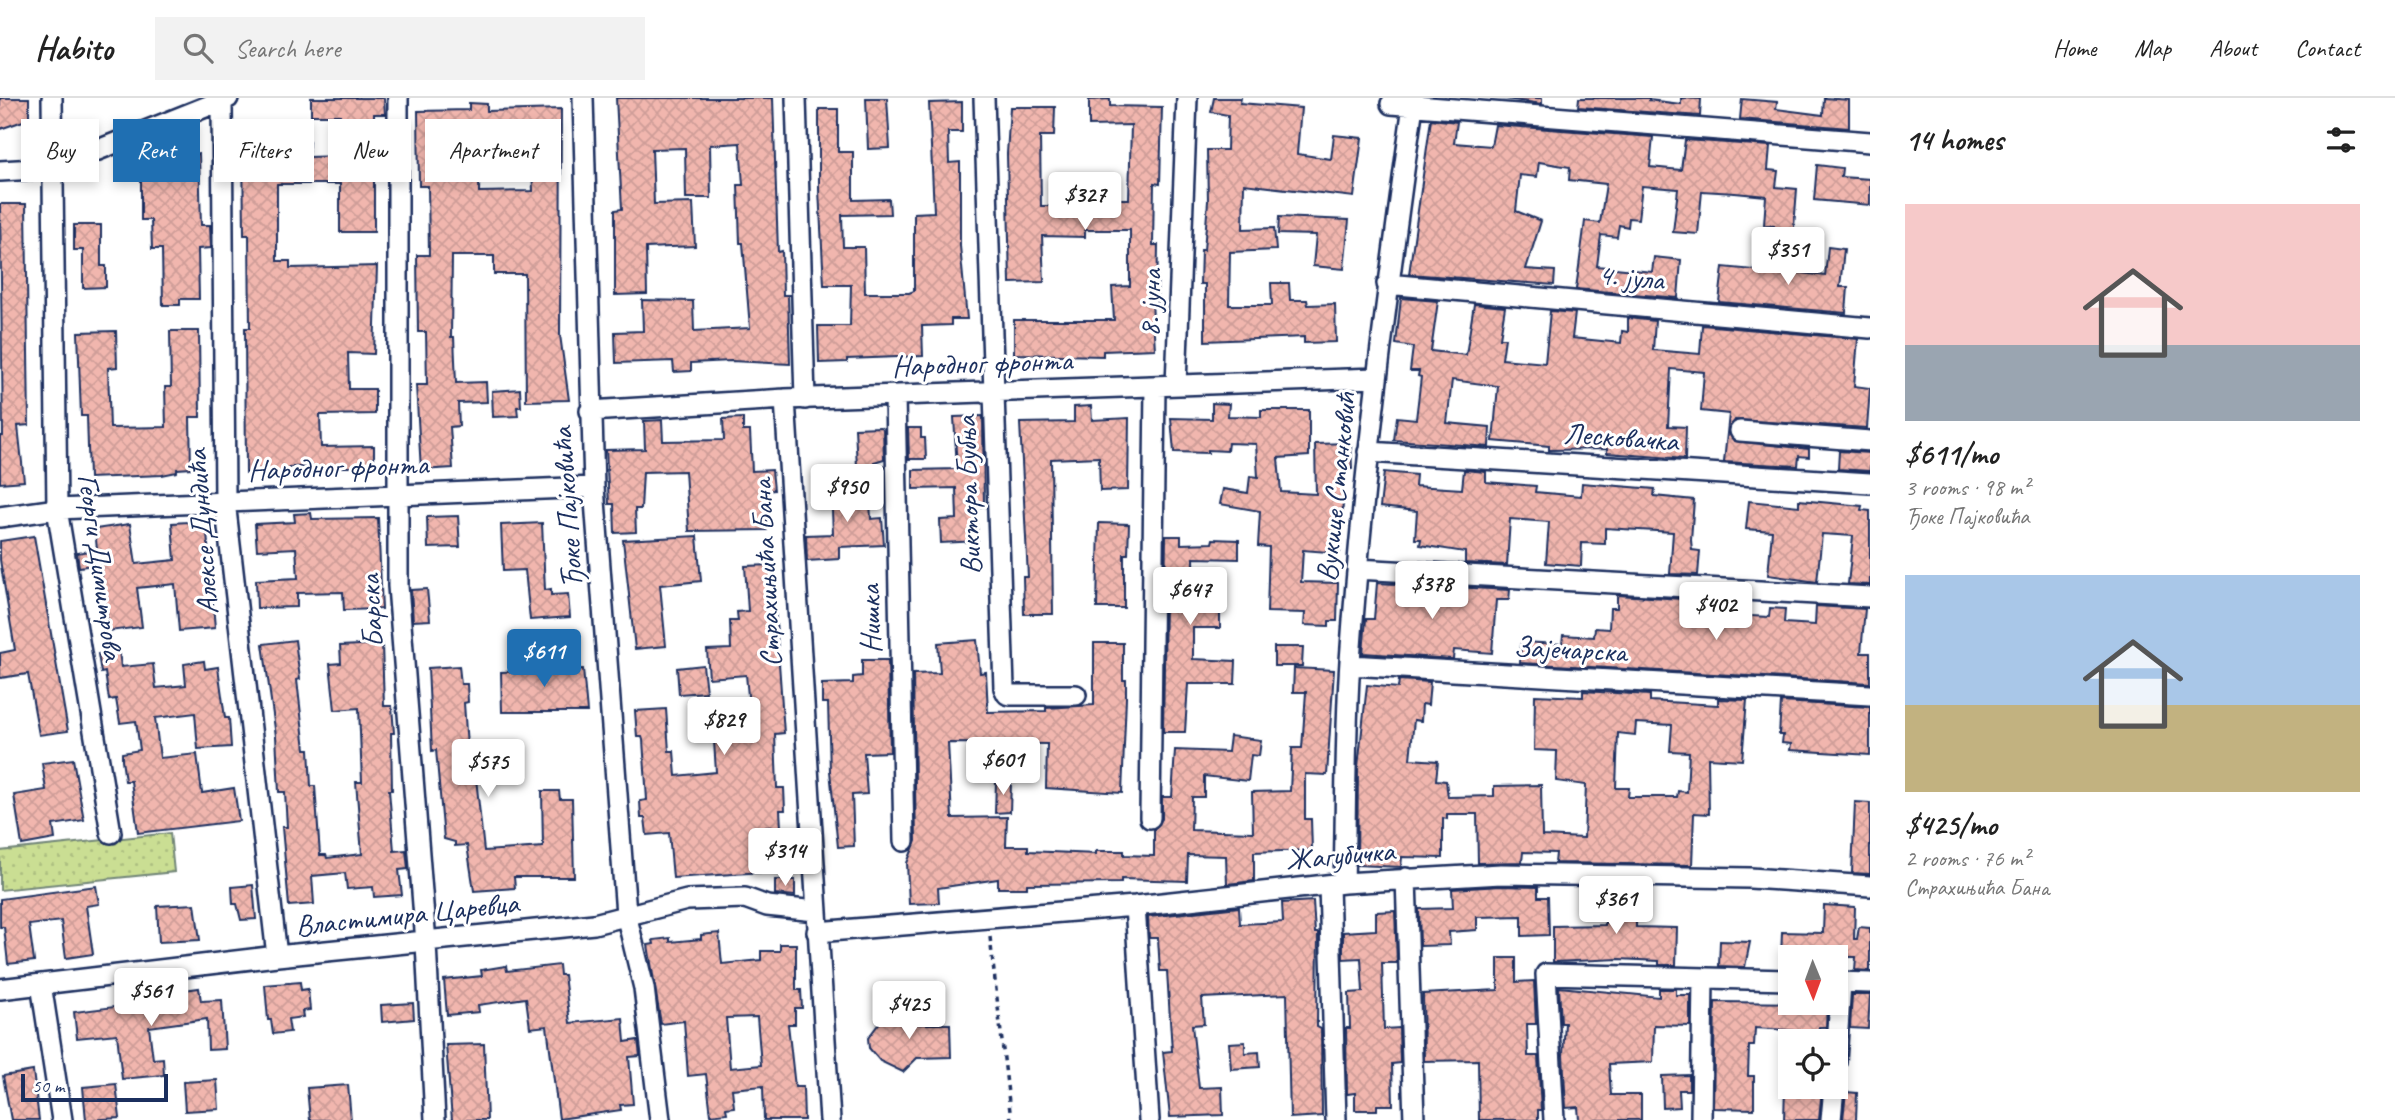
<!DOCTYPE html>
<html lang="en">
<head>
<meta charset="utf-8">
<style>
  body { margin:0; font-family:Caveat,sans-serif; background:#f2f2f2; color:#222; height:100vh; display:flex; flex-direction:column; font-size:26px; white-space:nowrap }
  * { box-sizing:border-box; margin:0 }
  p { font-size:23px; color:#767676 }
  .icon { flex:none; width:38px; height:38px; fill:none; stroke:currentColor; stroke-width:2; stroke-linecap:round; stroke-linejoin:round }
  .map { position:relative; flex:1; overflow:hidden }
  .drawer { display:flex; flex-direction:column; background:#fff; width:525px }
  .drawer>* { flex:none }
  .hud { position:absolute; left:21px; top:21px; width:665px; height:63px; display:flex; gap:14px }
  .needle { width:46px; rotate:179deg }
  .tools { position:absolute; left:1778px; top:847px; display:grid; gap:14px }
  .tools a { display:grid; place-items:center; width:70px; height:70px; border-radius:0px; background:#fff; box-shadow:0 4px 10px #0003; font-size:35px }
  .scale { position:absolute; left:21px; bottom:18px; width:147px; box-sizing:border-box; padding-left:7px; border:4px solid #1b2f5e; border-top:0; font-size:19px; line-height:24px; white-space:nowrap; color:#1b2f5e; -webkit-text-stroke:5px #fff; paint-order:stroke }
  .price { position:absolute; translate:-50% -60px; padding:0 16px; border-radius:7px; background:#fff; color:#222; font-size:23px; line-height:46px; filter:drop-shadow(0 2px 4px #0008) }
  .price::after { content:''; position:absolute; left:50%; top:42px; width:21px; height:16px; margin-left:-10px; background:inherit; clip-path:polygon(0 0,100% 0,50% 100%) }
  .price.selected { background:#1f6fb2; color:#fff }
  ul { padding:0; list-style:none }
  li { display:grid; align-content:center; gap:14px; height:371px; padding:0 35px }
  li span { display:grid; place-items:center; height:217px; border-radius:0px; color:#555 }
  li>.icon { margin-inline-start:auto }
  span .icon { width:126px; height:126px; fill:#fffc; stroke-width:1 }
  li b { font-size:30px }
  h2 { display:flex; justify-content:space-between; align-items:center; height:84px; padding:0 35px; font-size:30px }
  .chip { padding:0 24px; border-radius:0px; background:#fff; box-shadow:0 4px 10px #0003; font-size:24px; line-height:63px }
  .chip.selected { background:#1f6fb2; color:#fff }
  header { display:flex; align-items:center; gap:42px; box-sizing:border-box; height:98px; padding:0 35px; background:#fff; border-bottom:2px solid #e0e0e0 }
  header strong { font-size:33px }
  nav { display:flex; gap:38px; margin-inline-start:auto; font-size:24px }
  .search { width:490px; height:63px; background:#f2f2f2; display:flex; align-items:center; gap:18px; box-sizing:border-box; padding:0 24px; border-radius:0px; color:#767676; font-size:26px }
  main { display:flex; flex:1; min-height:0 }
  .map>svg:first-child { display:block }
</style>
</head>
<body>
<header>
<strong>Habito</strong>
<div class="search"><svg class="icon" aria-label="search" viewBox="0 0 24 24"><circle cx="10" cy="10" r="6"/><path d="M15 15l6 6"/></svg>Search here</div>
<nav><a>Home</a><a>Map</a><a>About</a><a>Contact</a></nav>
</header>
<main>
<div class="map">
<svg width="1870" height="1022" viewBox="0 0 1870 1022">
  <defs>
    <pattern id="grass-dots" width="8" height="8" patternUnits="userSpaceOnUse" patternTransform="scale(1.75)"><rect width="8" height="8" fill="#cade93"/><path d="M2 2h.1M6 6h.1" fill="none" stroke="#adbf81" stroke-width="1.8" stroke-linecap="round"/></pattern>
    <pattern id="building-cross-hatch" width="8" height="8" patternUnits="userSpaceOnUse" patternTransform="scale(1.75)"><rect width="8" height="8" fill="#f1b6ae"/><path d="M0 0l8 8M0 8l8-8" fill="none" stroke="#ce9d98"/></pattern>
  </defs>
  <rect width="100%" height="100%" fill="#fff"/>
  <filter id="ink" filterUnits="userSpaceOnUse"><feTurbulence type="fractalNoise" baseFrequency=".0143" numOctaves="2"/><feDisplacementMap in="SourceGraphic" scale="14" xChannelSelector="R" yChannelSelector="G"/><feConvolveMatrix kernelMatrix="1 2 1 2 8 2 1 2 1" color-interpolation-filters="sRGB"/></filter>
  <g filter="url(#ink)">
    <path fill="url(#grass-dots)" stroke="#728678" stroke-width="2" d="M170,735L174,774L0,792V753Z"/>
    <path fill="url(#building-cross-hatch)" stroke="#1b2f5e" stroke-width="2" fill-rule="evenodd" d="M0,0H29V21L0,31Z
      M311,0H384L385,16H374V134H340V86H277V163H290V170L377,168L374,256L348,255L349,291H375V316L320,317L321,349L374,348V369H289V374L246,375L245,230H250L249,137H244L243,46L309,44L308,59L341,58L340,17H311Z
      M616,0H773L778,154L782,153L783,197H788L790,266L731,263L691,265V273L674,274L673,263L616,265L615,234L643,233L642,202L693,203L694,233L750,230L743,145H740L738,87H743L740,45L710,47L711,100H686L685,50L652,51L654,106L693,105L695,148L646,150L647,196L615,197V112L622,111Z
      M866,0H887L890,50L868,51Z
      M1214,0H1241L1240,5L1301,10L1297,56L1331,61L1334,37L1362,40L1354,99L1244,86L1243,131L1274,130L1276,152L1230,154L1229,207H1272L1271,185H1289L1290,202H1307L1308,207L1335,206L1336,244L1304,245V239L1205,243V186H1200L1201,152H1204L1208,103L1207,52H1227L1228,17L1211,14Z
      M1499,0H1542V6Z
      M1579,0H1649V2L1681,6V0L1701,1L1700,18L1578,9Z
      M1824,0L1849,2V30L1740,21L1742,1L1777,4L1776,11L1823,17Z
      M1110,1V8L1162,9L1160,86L1154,85L1153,147H1158L1157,204H1152L1155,251L1103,253V258L1014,256V222H1114L1112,189L1130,188V132H1085V139L1042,138L1044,184L1010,185L1007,56L1010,9H1055L1054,38H1040L1041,108H1113V101H1129L1131,27L1089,28V2Z
      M962,4V34H948L949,65L960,64V148L967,221H951V227L922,228L923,258L847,261V264L819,265L818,228H850L851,187H824L819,92V11H838V54H853V102L889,101L890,116L842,117L843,149H864L865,195H909L914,193V115L934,114L929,5Z
      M469,5L487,6V13L561,11L560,237L569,302L526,303L525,176H494V158H452L451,239H454L456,285L486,284L487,304L458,305L459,328L450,329L453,370L421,372L416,287H427L426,234H418L417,157H429L428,88H419L418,13L469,12ZM531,44L533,93L479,94L480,46Z
      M1431,21L1457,24L1454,45L1491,48L1495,27L1653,39L1650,69L1681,72L1685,42L1770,48L1768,72L1778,73L1776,89L1797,91L1793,142L1773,141L1774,128L1764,127L1766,98L1735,95L1702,93L1698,136L1673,134L1678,91L1642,88L1638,121L1629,120L1628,129L1619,127L1617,139L1601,137L1597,168L1652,174L1654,159L1681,162L1678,200L1576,191L1585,123L1600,125L1606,86L1569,82L1570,69L1539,64L1537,79L1520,77L1516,113L1541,123L1526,171L1555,173L1554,187L1409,176Z
      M170,56H199L201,127H210L211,150L198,151L199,201H180V207H163L162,151H152L151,122H141V72L170,73Z
      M1817,67L1842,70L1841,79L1870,81V107L1814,102Z
      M0,106H26L29,327L18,328L24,383L0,385V338H3Z
      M1279,119L1349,122L1344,171L1313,168L1316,137L1278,136Z
      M74,127H101V168H106V189L83,190V152H74Z
      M1828,149L1844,151L1840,189H1848L1846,215L1719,204L1723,169L1754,172V169L1825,178Z
      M1401,200L1438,203L1431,253L1466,257L1474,206L1505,209L1500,240H1505L1502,261L1545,265L1550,213L1575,215L1572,240L1621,245L1622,233L1628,234V220L1655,223L1653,252L1700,256L1702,227L1858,241L1854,288L1870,290L1867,330L1735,322L1728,333L1734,343L1809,351V359L1799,358L1798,368L1724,364L1729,316L1701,313L1704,274L1671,271L1668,328L1686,329L1685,361L1607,355V351L1549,352V348L1493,343L1498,288L1452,282L1447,325L1490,329L1489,349L1394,342L1397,319L1416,321L1421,279L1418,278L1419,273H1410L1413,249L1396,246Z
      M116,233L117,269L108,270L110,330L166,329L165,289H171L170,233H199L200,319H190L191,370L177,371V374L162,377L89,380L87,318H81L78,234Z
      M520,291L521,309H517L518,318L493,319L492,293Z
      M1212,305L1229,306L1228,318L1261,319V312H1309V358L1278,360L1281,394L1316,396L1315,346L1351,345L1352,371L1345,372L1340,455L1303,452L1301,484L1338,485L1337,523H1329V528L1304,527L1305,515L1267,514L1269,449L1258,448L1260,413L1220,406L1223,391L1248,395L1250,378L1258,379L1256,346L1228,345L1227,353L1208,352V355L1174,354L1171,320L1212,321Z
      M1091,308L1092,322L1129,320L1128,392L1100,393L1099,359L1051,361L1053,516H1024L1023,479H1028L1020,325L1074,324V309Z
      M983,318L984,409H976L978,443L941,445L940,422L957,421L956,390L913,391V372L957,371L954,319Z
      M743,320V333H750L752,373L772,372L774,392L765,393L767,432L689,433L685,373L643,374L641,411H635L636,434L615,435L614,406H609L606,352L645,351L644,323L662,322L663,343L724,342L723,321Z
      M880,329L883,331L884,361L874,364V369H857L855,330Z
      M908,330H921V340H925L926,361H909Z
      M1839,353L1870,355V373L1838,371Z
      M1464,372L1486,374V384L1536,388L1535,394L1581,398L1582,385L1655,391L1654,398L1694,402L1691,442L1692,452L1700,453L1698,477L1670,476L1673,434L1605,430V446L1582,445L1581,468L1546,465L1549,424L1510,421L1507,467L1465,465V454L1420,447L1421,441H1415L1417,413L1380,409L1384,374L1416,377L1415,388L1462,391Z
      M869,386L871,421L882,420L884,447L839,449V461L807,463L806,437L833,436L831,388Z
      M1799,402L1862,408L1861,412L1870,413V487L1848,486L1853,438L1822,436L1817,484L1768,477L1772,433L1746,431L1749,403L1799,408Z
      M311,415L312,421L378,420L382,511L344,512L343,494L297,495V509L257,510L256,482L298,480L296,450L257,452L255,426L295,424L294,416Z
      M458,418L460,449L428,450L427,419Z
      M206,423L215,530L179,533L175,486L137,490L142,529L109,533L100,466L79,469L77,455L97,452L95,431L130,426L136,466L175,462L172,425Z
      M542,425L545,492L551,491V497L568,496L570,519L530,522L525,472L503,473L501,427Z
      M1099,425L1129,426L1128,456H1124V510H1097Z
      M34,438L68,633L39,637L28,576L0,580V555L15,552L0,462V443Z
      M697,438L701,483L660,487L666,548L635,551L623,442Z
      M1166,438H1181V446L1212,445L1213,441L1239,442V461L1194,460L1195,503L1220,502V530H1193V561L1236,563L1235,586H1188L1185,634H1163Z
      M772,467L784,635L775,636L777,690H784L785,712H780L781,729H760L763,774L673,780L669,735L647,737L645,720H641L640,703L647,702L643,642L642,639H637L635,613L666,611L669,653H674L676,678L716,674L714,643L752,640L746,577L709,580L707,552L731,551L730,523H738L737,514L748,513L745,468Z
      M1377,485L1510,492L1509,502H1496L1492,555L1454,552L1453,561L1363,555L1366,521H1374Z
      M427,491L430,522L413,523L411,492Z
      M1617,497L1732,504V517L1769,519L1770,510L1785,511L1784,525L1815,527L1816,508L1865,511L1861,555H1870V585L1520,565L1521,544L1562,546L1563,537L1594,539L1595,530L1609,531L1610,510H1617Z
      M295,542L300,581L297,582L305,651H309L311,688H315L320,757H326L327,760L362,756L356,684H362L359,610L335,612L330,566L341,565L340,548L382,546L384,608H392L394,635H391L392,692H389L394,753L406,752L408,771L399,772L402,797L374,799L373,789L347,791L345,775L312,778L314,806L289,808L282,729H287L285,694H279L276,638L263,546Z
      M977,542L980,575L986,574L988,614L1046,613V610L1094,607V545H1123V582H1126V600L1122,695L1046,690L1047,646L948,645L952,720L1007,719L1006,748H1028V753L1096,756V753H1124V757L1154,758V731L1162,721V699H1172L1175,652L1228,654L1230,638L1261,642L1259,658L1251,657L1248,683L1204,678V699H1192L1191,732L1253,734L1252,694L1290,693L1292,650H1302L1306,594H1293L1294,570L1334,572L1327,677L1305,676V721H1311L1312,752L1254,754V783L1227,786L1226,758L1188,757L1187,783L1121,781V785L1027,786V790H998V781L938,790L939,805L909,806L907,765L916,743L913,576L940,575L938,545Z
      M1274,549H1303L1302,568H1274Z
      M119,553L121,569L153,566L156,590L186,587L184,566L204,563L205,571L218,569L225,620H229L231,649L198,651L195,615L155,620L160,660L197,656L202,695L234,690L239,723L138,735L131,683H125L122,662V655L140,652L136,623L120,625L116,601L109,602L105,574L101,575L98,556Z
      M562,555L563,572L583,571L587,614H502L501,574L543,572L542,556Z
      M862,562H888L890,654L864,655L867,696L852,697L854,748L838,749L830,673L828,605H822V586L853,585V579L862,578Z
      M703,567L706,594L679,596L677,570Z
      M459,568L461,586H467L468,604L464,605L468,662H474L484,753L543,749L542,693H559L560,701H572L574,779H514L515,790L474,793L467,747L455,748V744L444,741L436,652L432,653L428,570Z
      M1399,582L1430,584L1428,607L1422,606L1421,623L1414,622L1410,661L1438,663L1436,682L1446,683L1448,699L1494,698V688L1541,687L1542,738L1584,740L1586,687L1556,683L1557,653L1534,652L1535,597L1583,599V593L1650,597V603L1718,607V601L1747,602L1742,662L1708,660L1709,716L1694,715L1692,767L1555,765L1556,755L1523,754L1522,764L1478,765L1477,716H1447V721L1443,720V760L1402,759L1401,769L1357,767L1358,669L1367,587L1398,590ZM1636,625L1672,627L1670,653L1689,654L1687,694L1678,693L1677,699H1628L1629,690H1616L1618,635L1635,637Z
      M1781,604L1870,609V657L1790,652L1791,646L1782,645L1783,637H1779Z
      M73,661L84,722L53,727L55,741L22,747L14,697L46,692L42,665Z
      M996,684H1011L1010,714L995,715Z
      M1855,704L1870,705V776L1852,775Z
      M775,782H795V798L775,796Z
      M253,787L256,821L241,822L237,806H233L232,789Z
      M96,788L99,806L86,808L93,856L66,860L61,823L29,827L34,863L8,866L4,829H0V801Z
      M1501,788L1538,789V799H1548L1549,837L1522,838V818L1477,819V832L1449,834L1450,847L1420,848L1419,811L1453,810L1452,791Z
      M1605,790H1636V829L1677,830L1676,867H1659V863L1619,861L1553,864V828L1605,827Z
      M1313,803L1315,835H1318L1317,929L1321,931L1322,1018L1290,1020L1287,896L1202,900L1204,926L1192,927L1199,990L1222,989L1223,1017L1170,1019L1163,954L1172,953L1167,873H1160L1158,840H1149L1148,819L1239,809L1240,826L1283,824L1282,805Z
      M195,806L200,842L159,844L157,808Z
      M1824,807L1855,809L1854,841H1857L1859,829L1870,830V873L1855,872L1856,859H1781L1782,834L1823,835Z
      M1395,813L1397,865H1382L1384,931L1399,930L1400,965L1392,966L1393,1007H1377V1012H1355V995L1347,996L1346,930H1350L1349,895L1363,894L1361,860L1343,861V834L1376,832V814Z
      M719,835L722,866L761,862V853H780V846H796V892H801L802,910H795V926H788L795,989H803L804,1022H764L763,988L732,991L734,1009L726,1010L727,1015L711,1017L706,976L688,978L684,923L661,926L648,847L654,846L653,842L670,840V844L701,841V837ZM757,919L761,967L730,970L726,920Z
      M1720,843L1750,844L1745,869L1719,868Z
      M1498,860H1516V884L1534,883L1536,926H1527L1528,958H1538L1541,1012H1538V1022H1479L1478,962L1424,963L1423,896L1498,892Z
      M559,867L560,877H564L570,925L623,920L625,944L638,942L640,958L629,959L633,1006L620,1007L621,1012L559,1021L547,928L530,930L526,900L478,907L479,914L447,917L444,882L482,878L481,872L506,868L507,873Z
      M300,884L301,892L308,891L310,912L302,913L303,919L288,921L290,934L273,936L271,922H268L265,887Z
      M1559,889L1659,899V891H1676V897H1690V928L1654,927L1653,964L1609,966L1611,997H1641V1022H1579L1578,1009L1566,1010L1563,957L1565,925H1561Z
      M199,890L201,903L222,902L225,951L208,952L207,921L149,929L153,961L163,960L164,977L122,981L117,936L77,940L74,914L171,902L170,894Z
      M1852,897H1870L1868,931L1850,930Z
      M1715,904L1827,905L1826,929H1819L1818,934L1755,930L1754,948H1749L1748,978H1754V1011L1713,1010Z
      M413,905L414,921L382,924L381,907Z
      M902,913L916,926H950L951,959L917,960L903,974L880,963L869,950L868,940L880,924Z
      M1245,944V955L1259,954L1260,969L1231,971L1229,945Z
      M484,946L487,1022H452L446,947Z
      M33,973L39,1022H11L3,978Z
      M1689,977V992H1679L1680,1009L1663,1010L1662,978Z
      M217,982L219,1011L185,1013L183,984Z
      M116,986L120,1020L86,1022L83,989Z
      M348,987L351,1022H310L307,990Z
      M1785,989H1822L1819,1022H1784Z
      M1846,994L1857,995L1856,1022L1843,1021Z"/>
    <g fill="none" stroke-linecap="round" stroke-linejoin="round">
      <defs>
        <path id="minor" d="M52,0L57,411L111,735
          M398,0V488L426,845L435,1022
          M583,0L594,389L626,816L644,890L660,1022
          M796,0L805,301
          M984,0L1004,590L1007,596L1011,597H1076
          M222,3L225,403L277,858
          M1391,6L1870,44
          M0,73L53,70L228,0
          M1387,186L1870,230
          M1176,287L1187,0
          M895,298L904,743
          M785,301L830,1022
          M590,313L785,301L1376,280
          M1740,333L1870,343
          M1368,354L1870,385
          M0,419L57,411L594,389
          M1357,471L1870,499
          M1350,567L1870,597
          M1150,720L1155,288
          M1406,780L1414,1022
          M1344,785C1346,711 1345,637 1350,563C1363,374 1388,187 1414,0
          M1329,787L1336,1022
          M1135,808L1149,1022
          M817,834L1135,808L1344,785L1501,776L1750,780L1870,788
          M1836,884L1870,885
          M41,886L62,1022
          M0,891L277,858L594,826L687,802L745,800L767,808L816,813
          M1836,964L1841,884
          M1554,1022L1546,876L1790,882
          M1701,1022L1703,880
          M1831,1022L1834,989"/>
      </defs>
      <use href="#minor" stroke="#1b2f5e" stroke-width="24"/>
      <path stroke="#1b2f5e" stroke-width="3.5" stroke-dasharray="5 5" stroke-linecap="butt" d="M990,839L1011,1022"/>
      <use href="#minor" stroke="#fff" stroke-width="19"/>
    </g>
  </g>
  <g text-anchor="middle" stroke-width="6" stroke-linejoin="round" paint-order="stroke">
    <g font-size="30" fill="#1b2f5e" stroke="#fff">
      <text transform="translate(1631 179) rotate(5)" y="10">4. јула</text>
      <text transform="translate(1150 205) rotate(-88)" y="10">8. јуна</text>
      <text transform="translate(982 265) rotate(-2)" y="10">Народног фронта</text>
      <text transform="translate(1621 339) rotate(4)" y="10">Лесковачка</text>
      <text transform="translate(338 369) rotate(-2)" y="10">Народног фронта</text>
      <text transform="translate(1336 389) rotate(-84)" y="10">Вукице Станковић</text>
      <text transform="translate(968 397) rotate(-92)" y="10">Виктора Бубња</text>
      <text transform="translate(567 410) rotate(-94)" y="10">Ђоке Пајковића</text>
      <text transform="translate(202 434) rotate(-94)" y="10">Алексе Дундића</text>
      <text transform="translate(101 469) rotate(82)" y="10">Георги Димитрова</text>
      <text transform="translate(766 475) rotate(-93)" y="10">Страхињића Бана</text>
      <text transform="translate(371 513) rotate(-93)" y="10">Барска</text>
      <text transform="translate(870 521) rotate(-91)" y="10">Нишка</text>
      <text transform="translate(1570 551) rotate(3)" y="10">Зајечарска</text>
      <text transform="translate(1340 757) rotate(-5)" y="10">Жагубичка</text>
      <text transform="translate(407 816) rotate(-6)" y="10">Властимира Царевца</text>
    </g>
  </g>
</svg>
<div class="tools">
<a><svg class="needle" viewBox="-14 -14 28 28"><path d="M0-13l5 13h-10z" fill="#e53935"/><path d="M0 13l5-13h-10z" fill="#767676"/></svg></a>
<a><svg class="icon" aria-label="locate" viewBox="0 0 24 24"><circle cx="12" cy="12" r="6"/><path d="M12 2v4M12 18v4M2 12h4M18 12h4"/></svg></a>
</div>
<div class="scale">50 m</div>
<b class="price" style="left:1085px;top:134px">$327</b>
<b class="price" style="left:1788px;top:189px">$351</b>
<b class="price" style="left:847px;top:426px">$950</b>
<b class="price" style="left:1432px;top:523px">$378</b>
<b class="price" style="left:1190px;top:529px">$647</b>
<b class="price" style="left:1716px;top:544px">$402</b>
<b class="price selected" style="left:544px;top:591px">$611</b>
<b class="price" style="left:724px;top:659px">$829</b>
<b class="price" style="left:1003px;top:699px">$601</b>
<b class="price" style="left:488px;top:701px">$575</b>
<b class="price" style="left:785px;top:790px">$314</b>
<b class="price" style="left:1616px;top:838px">$361</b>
<b class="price" style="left:151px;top:930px">$561</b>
<b class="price" style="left:909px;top:943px">$425</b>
<div class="hud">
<a class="chip">Buy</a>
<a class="chip selected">Rent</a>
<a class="chip">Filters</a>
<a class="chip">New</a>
<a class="chip">Apartment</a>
</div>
</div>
<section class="drawer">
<h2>14 homes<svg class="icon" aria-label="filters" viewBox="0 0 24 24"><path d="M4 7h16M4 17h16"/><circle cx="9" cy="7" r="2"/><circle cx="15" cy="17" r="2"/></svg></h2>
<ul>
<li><span style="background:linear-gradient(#f6c9c9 65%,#9aa5b1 0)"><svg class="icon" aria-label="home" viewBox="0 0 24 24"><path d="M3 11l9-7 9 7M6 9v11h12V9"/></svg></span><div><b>$611/mo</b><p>3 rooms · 98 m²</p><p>Ђоке Пајковића</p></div></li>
<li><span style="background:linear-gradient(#a9c7e8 60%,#c2b280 0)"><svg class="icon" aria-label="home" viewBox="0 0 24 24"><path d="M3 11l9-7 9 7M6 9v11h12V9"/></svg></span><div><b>$425/mo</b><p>2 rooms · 76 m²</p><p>Страхињића Бана</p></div></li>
</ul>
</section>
</main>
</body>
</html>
